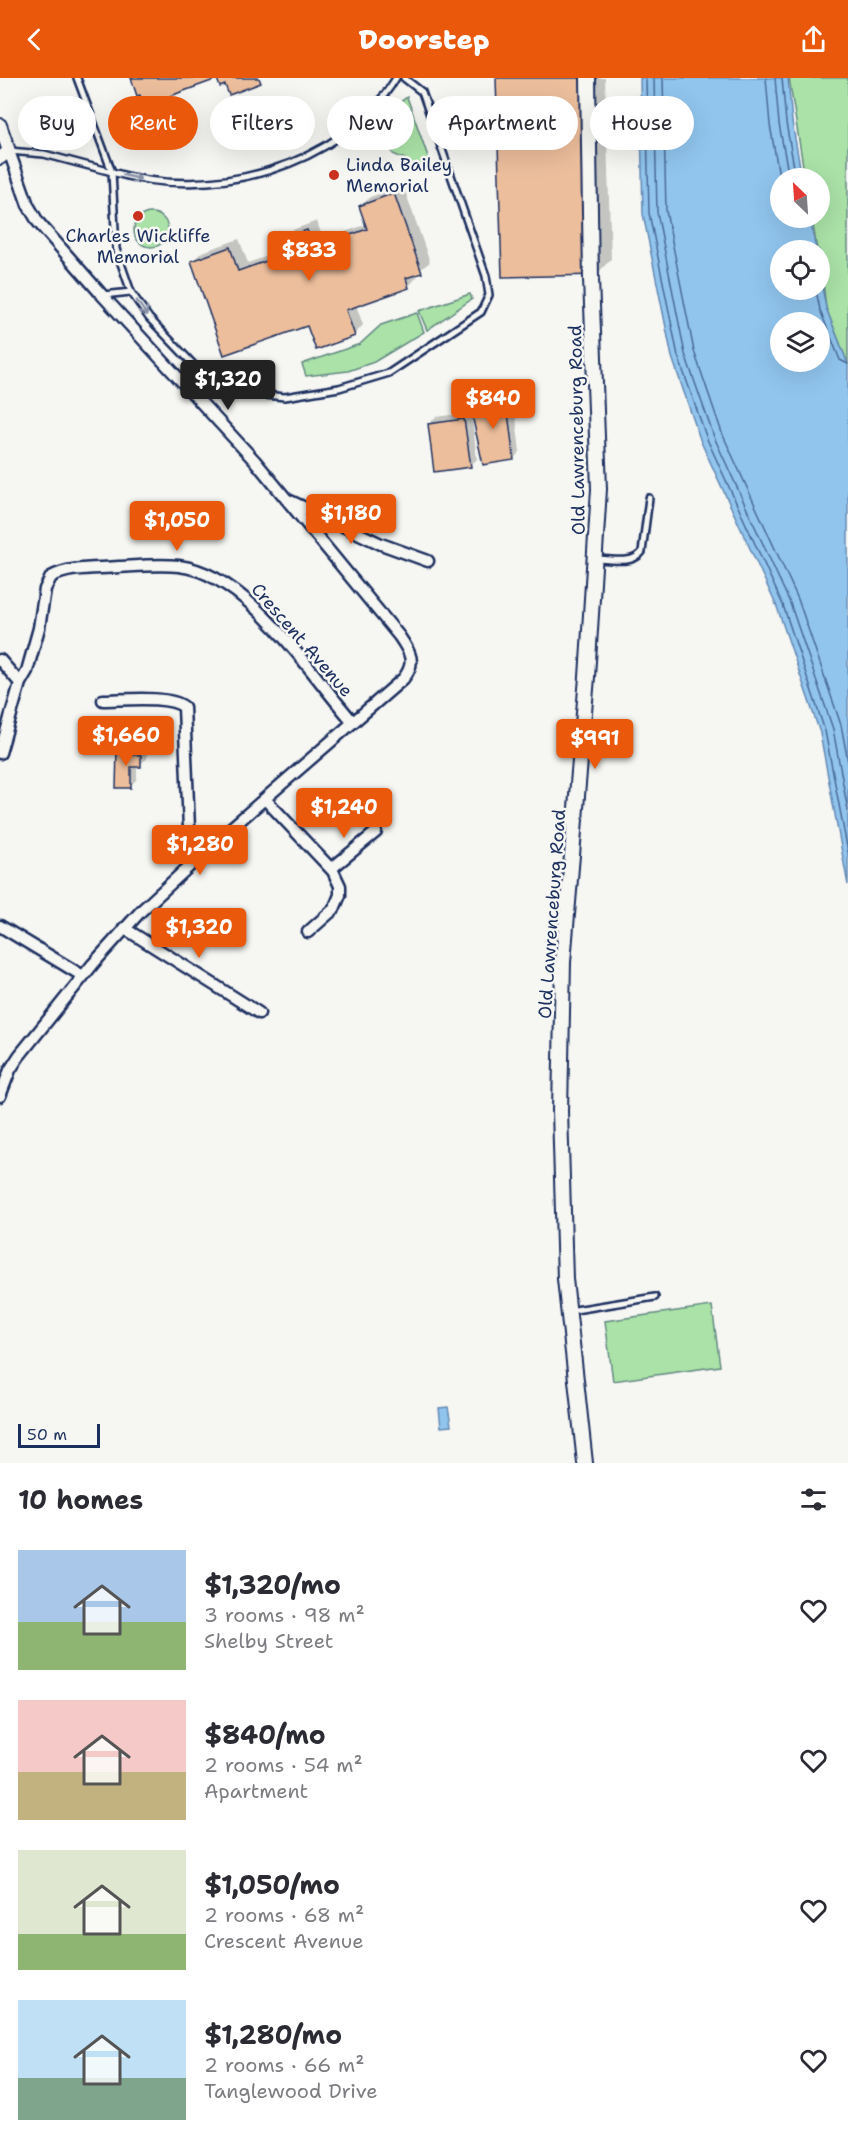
<!DOCTYPE html>
<html lang="en">
<head>
<meta charset="utf-8">
<style>
  body { margin:0; font-family:"Shantell Sans",sans-serif; background:#f7f7f7; color:#2b2b33; height:100vh; display:flex; flex-direction:column; font-size:22px; white-space:nowrap }
  * { box-sizing:border-box; margin:0 }
  p { font-size:20px; color:#7c7c81 }
  .icon { flex:none; width:33px; height:33px; fill:none; stroke:currentColor; stroke-width:2; stroke-linecap:round; stroke-linejoin:round }
  .map { position:relative; height:1385px; overflow:hidden }
  .drawer { display:flex; flex-direction:column; background:#fff; flex:1 }
  .drawer>* { flex:none }
  .top-card { position:absolute; left:18px; top:18px; width:813px; height:54px; display:flex; gap:12px }
  .needle { width:39px; rotate:335deg }
  .buttons { position:absolute; left:770px; top:90px; display:grid; gap:12px }
  .buttons a { display:grid; place-items:center; width:60px; height:60px; border-radius:50%; background:#fff; box-shadow:0 6px 24px #0002; font-size:30px }
  .scale { position:absolute; left:18px; bottom:15px; width:82px; box-sizing:border-box; padding-left:6px; border:3px solid #1b2f5e; border-top:0; font-size:16px; line-height:21px; white-space:nowrap; color:#1b2f5e; -webkit-text-stroke:4px #f6f6f2; paint-order:stroke }
  .price { position:absolute; translate:-50% -51px; padding:0 14px; border-radius:6px; background:#ea580c; color:#fff; font-size:20px; line-height:39px; filter:drop-shadow(0 2px 3px #0008) }
  .price::after { content:''; position:absolute; left:50%; top:36px; width:18px; height:14px; margin-left:-9px; background:inherit; clip-path:polygon(0 0,100% 0,50% 100%) }
  .price.selected { background:#222; color:#fff }
  ul { padding:0; list-style:none }
  li { display:flex; align-items:center; gap:18px; height:150px; padding:0 18px }
  li span { display:grid; place-items:center; flex:none; width:168px; height:120px; border-radius:0px; color:#555 }
  li>.icon { margin-inline-start:auto }
  span .icon { width:72px; height:72px; fill:#fffc; stroke-width:1 }
  li b { font-size:26px }
  h2 { display:flex; justify-content:space-between; align-items:center; height:72px; padding:0 18px; font-size:26px }
  .chip { padding:0 21px; border-radius:27px; background:#fff; box-shadow:0 6px 24px #0002; font-size:21px; line-height:54px }
  .chip.selected { background:#ea580c; color:#fff }
  header { display:flex; justify-content:space-between; align-items:center; height:78px; padding:0 18px; background:#ea580c; color:#fff; font-size:27px; font-weight:800 }
  .map>svg:first-child { display:block }
</style>
</head>
<body>
<header><svg class="icon" aria-label="back" viewBox="0 0 24 24"><path d="M15 5l-7 7 7 7"/></svg>Doorstep<svg class="icon" aria-label="share" viewBox="0 0 24 24"><path d="M12 15V3M7 8l5-5 5 5M5 13v7h14v-7"/></svg></header>
<div class="map">
<svg width="848" height="1385" viewBox="0 0 848 1385">
  <rect width="100%" height="100%" fill="#f6f6f2"/>
  <filter id="ink" filterUnits="userSpaceOnUse"><feTurbulence type="fractalNoise" baseFrequency=".0167" numOctaves="2"/><feDisplacementMap in="SourceGraphic" scale="12" xChannelSelector="R" yChannelSelector="G"/><feConvolveMatrix kernelMatrix="1 2 1 2 8 2 1 2 1" color-interpolation-filters="sRGB"/></filter>
  <g filter="url(#ink)">
    <path fill="#aae2a7" stroke="#628882" stroke-width="1.5" d="M789,0H848V286L826,230L819,172H817L812,140H819V100H805Z
      M407,19L432,90L409,94L405,81L393,76L390,68L395,56L387,34Z
      M134 152a17 17 0 1 1 34 0a17 17 0 1 1-34 0Z
      M470,216L472,221L427,252L419,233Z
      M417,235L424,254L374,284L348,293L306,298L302,286L360,266L381,247Z
      M712,1228L720,1288L613,1303L605,1243Z"/>
    <path fill="#91c5ee" stroke="#6289b4" stroke-width="1.5" fill-rule="evenodd" d="M640,0H788L792,44L802,100H780V140H810L816,172H780V212H819V192L826,230L848,286V807L820,655L777,529L701,364L672,279L643,136ZM780,244H819V284H780Z
      M448,1329L451,1348L441,1349L439,1330Z"/>
    <path fill="#0003" d="M132,0H216L181,12L169,25L145,18Z
      M497,0H605L611,181L597,196Z
      M403,107L430,184L416,195L417,199L408,209L356,227L363,247L354,257L192,183L202,174L239,161L248,185L281,173L277,163L287,154L317,143L323,162L367,146L361,128L370,119Z
      M513,313L520,374L513,381L474,340H472L477,381L470,388L429,346L436,339L473,334L470,324L477,317Z
      M125,665H138V671H147V681L137,688V701L130,708L118,672Z"/>
    <g fill="none" stroke-linecap="round" stroke-linejoin="round">
      <path stroke="#4a6b98" stroke-width="1.5" d="M646,0L649,135L678,278L707,361L783,527L825,653L848,774
        M654,0L657,134L685,276L714,359L790,525L833,651L848,733
        M663,0L666,133L694,273L722,355L798,521L841,647L848,684
        M766,0L770,47L780,103
        M775,0L779,46L789,100
        M782,0L786,45L796,100
        M816,212L820,232L840,282L848,286"/>
    </g>
    <path fill="#ecbe9c" stroke="#1b2f5e" stroke-width="1.5" d="M131,0H259L261,5L229,17L225,7L220,9L217,1L170,18L172,24L170,26L152,33L148,32L144,20L141,21L140,17L137,18Z
      M496,0H591L597,197L502,199Z
      M394,115L422,195L406,200L409,210L346,232L355,258L316,272L307,248L224,277L191,183L230,169L238,193L281,178L276,163L307,152L314,170L367,151L359,128Z
      M506,319L514,382L483,387L469,323Z
      M464,341L471,389L434,394L428,346Z
      M117,671H131V677H141V689H131V710H116Z"/>
    <g fill="none" stroke-linecap="round" stroke-linejoin="round">
      <defs>
        <path id="service" d="M77,0L112,94C210,124 340,91 396,0
          M9,73L44,76L112,94L116,171L131,214L149,240L193,286L216,305L244,315L285,319L339,310L389,295L481,234L489,217L486,198L422,14L404,0
          M103,217L131,214
          M597,481C612,481 632,487 642,474L649,420
          M569,1233L655,1219"/>
        <path id="minor" d="M286,421L381,466L428,483
          M0,582L20,605
          M103,622C124,622 169,617 184,629L189,750L200,780
          M0,675L20,605L27,593L39,550L45,511L51,499C70,488 98,491 119,489C138,488 159,486 179,488C248,496 309,594 353,644
          M265,721L333,793L340,808V817L334,831L308,854
          M331,791L376,754
          M0,848L83,898
          M124,850L259,935
          M0,1018L10,992L19,978L93,886L141,833L223,757L403,601C417,584 410,574 399,558L255,383L102,217L38,144L28,127L9,73"/>
        <path id="tertiary" d="M0,47L9,73L0,80"/>
        <path id="secondary" d="M585,1385L565,1201L560,1033L563,884L587,599L599,411L591,201L588,0"/>
      </defs>
      <use href="#service" stroke="#1b2f5e" stroke-width="10"/>
      <use href="#minor" stroke="#1b2f5e" stroke-width="15"/>
      <use href="#tertiary" stroke="#1b2f5e" stroke-width="16"/>
      <use href="#secondary" stroke="#1b2f5e" stroke-width="18"/>
      <use href="#service" stroke="#f6f6f2" stroke-width="5"/>
      <use href="#minor" stroke="#f6f6f2" stroke-width="10"/>
      <use href="#tertiary" stroke="#f6f6f2" stroke-width="12"/>
      <use href="#secondary" stroke="#f6f6f2" stroke-width="14"/>
    </g>
    <defs><path id="oneway-shaft" d="M-6 0H5M1.5-3L5.5 0L1.5 3" fill="none" stroke-width="1.6" stroke-linecap="round" stroke-linejoin="round" transform="scale(1.5)"/></defs>
    <g stroke="#8892a8">
      <use href="#oneway-shaft" transform="translate(132 99) rotate(13)"/>
      <use href="#oneway-shaft" transform="translate(142 230) rotate(55)"/>
    </g>
  </g>
  <g fill="#c8321e" stroke="#f6f6f2" stroke-width="2">
    <circle cx="334" cy="97" r="6"/>
    <circle cx="138" cy="138" r="6"/>
  </g>
  <g text-anchor="middle" stroke-width="5" stroke-linejoin="round" paint-order="stroke">
    <g font-size="18" fill="#1b2f5e" stroke="#f6f6f2" text-anchor="start">
      <text x="346" y="93">Linda Bailey<tspan x="346" dy="21">Memorial</tspan></text>
      <text x="138" y="164" text-anchor="middle">Charles Wickliffe<tspan x="138" dy="21">Memorial</tspan></text>
    </g>
    <g font-size="18" fill="#1b2f5e" stroke="#f6f6f2">
      <text transform="translate(577 352) rotate(-91)" y="6">Old Lawrenceburg Road</text>
      <text transform="translate(302 562) rotate(49)" y="6">Crescent Avenue</text>
      <text transform="translate(552 836) rotate(-86)" y="6">Old Lawrenceburg Road</text>
    </g>
  </g>
</svg>
<div class="buttons">
<a><svg class="needle" viewBox="-14 -14 28 28"><path d="M0-13l5 13h-10z" fill="#e53935"/><path d="M0 13l5-13h-10z" fill="#7c7c81"/></svg></a>
<a><svg class="icon" aria-label="locate" viewBox="0 0 24 24"><circle cx="12" cy="12" r="6"/><path d="M12 2v4M12 18v4M2 12h4M18 12h4"/></svg></a>
<a><svg class="icon" aria-label="layers" viewBox="0 0 24 24"><path d="M12 4l9 5-9 5-9-5zM3 14l9 5 9-5"/></svg></a>
</div>
<div class="scale">50 m</div>
<b class="price" style="left:309px;top:204px">$833</b>
<b class="price selected" style="left:228px;top:333px">$1,320</b>
<b class="price" style="left:493px;top:352px">$840</b>
<b class="price" style="left:351px;top:467px">$1,180</b>
<b class="price" style="left:177px;top:474px">$1,050</b>
<b class="price" style="left:126px;top:689px">$1,660</b>
<b class="price" style="left:595px;top:692px">$991</b>
<b class="price" style="left:344px;top:761px">$1,240</b>
<b class="price" style="left:200px;top:798px">$1,280</b>
<b class="price" style="left:199px;top:881px">$1,320</b>
<div class="top-card">
<a class="chip">Buy</a>
<a class="chip selected">Rent</a>
<a class="chip">Filters</a>
<a class="chip">New</a>
<a class="chip">Apartment</a>
<a class="chip">House</a>
</div>
</div>
<section class="drawer">
<h2>10 homes<svg class="icon" aria-label="filters" viewBox="0 0 24 24"><path d="M4 7h16M4 17h16"/><circle cx="9" cy="7" r="2"/><circle cx="15" cy="17" r="2"/></svg></h2>
<ul>
<li><span style="background:linear-gradient(#a9c7e8 60%,#8fb573 0)"><svg class="icon" aria-label="home" viewBox="0 0 24 24"><path d="M3 11l9-7 9 7M6 9v11h12V9"/></svg></span><div><b>$1,320/mo</b><p>3 rooms · 98 m²</p><p>Shelby Street</p></div><svg class="icon" aria-label="heart" viewBox="0 0 24 24"><path d="M12 20l-8-8c-3-5 5-10 8-4 3-6 11-1 8 4z"/></svg></li>
<li><span style="background:linear-gradient(#f6c9c9 60%,#c2b280 0)"><svg class="icon" aria-label="home" viewBox="0 0 24 24"><path d="M3 11l9-7 9 7M6 9v11h12V9"/></svg></span><div><b>$840/mo</b><p>2 rooms · 54 m²</p><p>Apartment</p></div><svg class="icon" aria-label="heart" viewBox="0 0 24 24"><path d="M12 20l-8-8c-3-5 5-10 8-4 3-6 11-1 8 4z"/></svg></li>
<li><span style="background:linear-gradient(#dfe7d0 70%,#8fb573 0)"><svg class="icon" aria-label="home" viewBox="0 0 24 24"><path d="M3 11l9-7 9 7M6 9v11h12V9"/></svg></span><div><b>$1,050/mo</b><p>2 rooms · 68 m²</p><p>Crescent Avenue</p></div><svg class="icon" aria-label="heart" viewBox="0 0 24 24"><path d="M12 20l-8-8c-3-5 5-10 8-4 3-6 11-1 8 4z"/></svg></li>
<li><span style="background:linear-gradient(#bfe0f5 65%,#7fa58c 0)"><svg class="icon" aria-label="home" viewBox="0 0 24 24"><path d="M3 11l9-7 9 7M6 9v11h12V9"/></svg></span><div><b>$1,280/mo</b><p>2 rooms · 66 m²</p><p>Tanglewood Drive</p></div><svg class="icon" aria-label="heart" viewBox="0 0 24 24"><path d="M12 20l-8-8c-3-5 5-10 8-4 3-6 11-1 8 4z"/></svg></li>
</ul>
</section>
</body>
</html>
